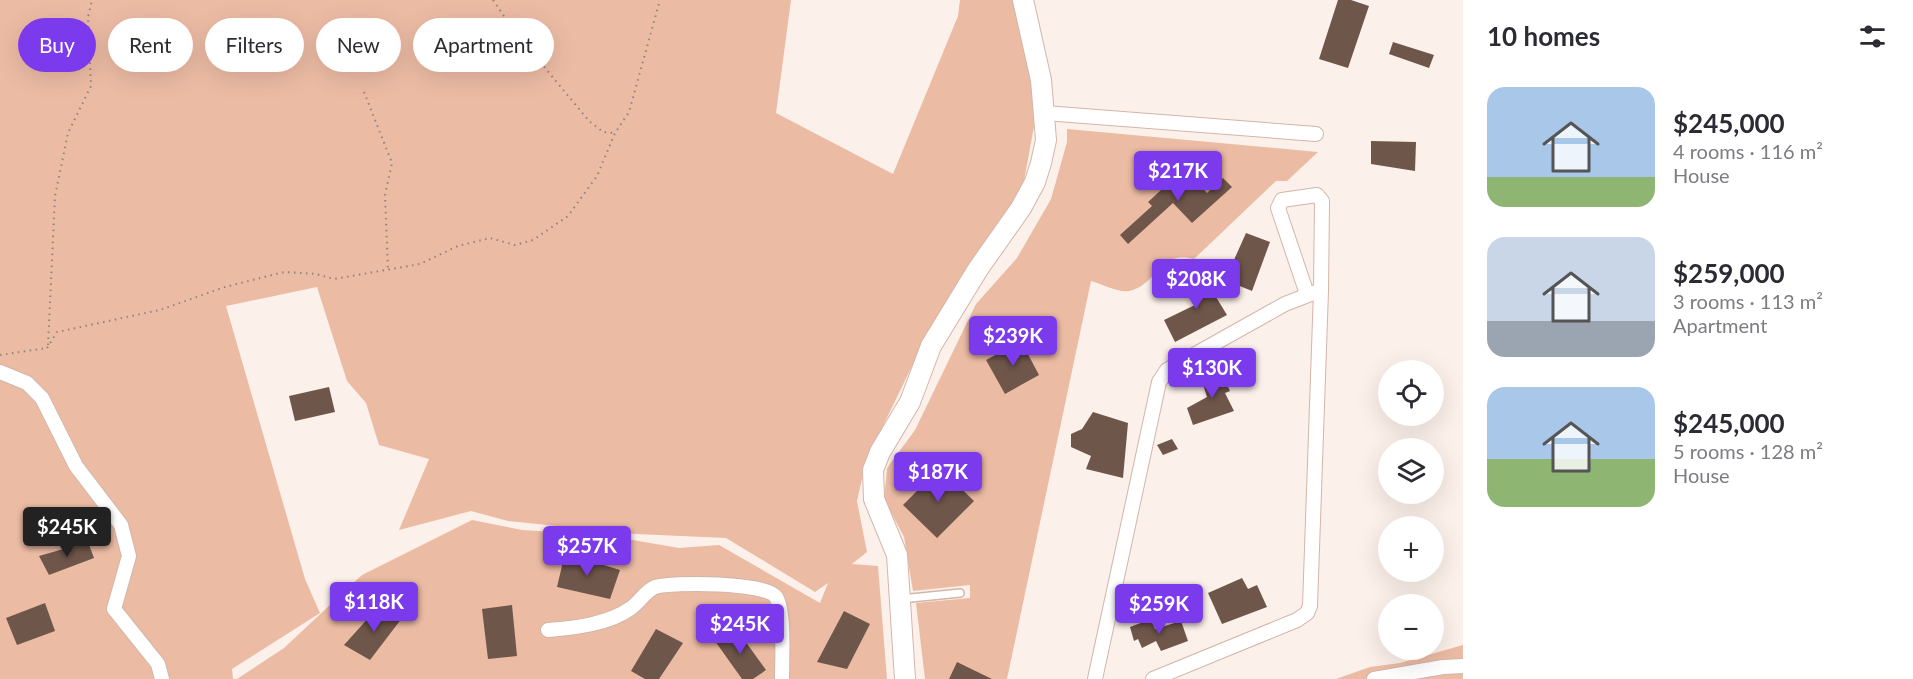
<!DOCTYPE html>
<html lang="en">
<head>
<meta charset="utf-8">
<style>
  body { margin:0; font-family:Lato,sans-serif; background:#f2f2f3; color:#2b2b33; height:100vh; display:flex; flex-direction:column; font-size:22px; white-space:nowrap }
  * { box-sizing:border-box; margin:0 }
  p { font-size:20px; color:#7c7c81 }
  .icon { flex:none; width:33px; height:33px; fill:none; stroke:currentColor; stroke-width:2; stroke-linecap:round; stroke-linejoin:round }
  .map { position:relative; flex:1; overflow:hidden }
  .drawer { display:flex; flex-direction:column; background:#fff; width:450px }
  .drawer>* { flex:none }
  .top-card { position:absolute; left:18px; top:18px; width:570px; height:54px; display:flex; gap:12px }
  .buttons { position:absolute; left:1378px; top:360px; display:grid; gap:12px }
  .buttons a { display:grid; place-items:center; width:66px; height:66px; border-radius:50%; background:#fff; box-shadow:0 6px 24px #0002; font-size:30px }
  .price { position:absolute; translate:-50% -51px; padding:0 14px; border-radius:6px; background:#7c3aed; color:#fff; font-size:20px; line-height:39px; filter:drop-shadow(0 2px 3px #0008) }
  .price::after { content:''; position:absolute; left:50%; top:36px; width:18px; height:14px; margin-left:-9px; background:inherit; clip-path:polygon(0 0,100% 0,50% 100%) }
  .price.active { background:#222; color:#fff }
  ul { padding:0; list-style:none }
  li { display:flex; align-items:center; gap:18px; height:150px; padding:0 24px }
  li span { display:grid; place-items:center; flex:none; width:168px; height:120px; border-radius:18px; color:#555 }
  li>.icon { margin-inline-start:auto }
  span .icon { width:72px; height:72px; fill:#fffc; stroke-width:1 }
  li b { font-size:26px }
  h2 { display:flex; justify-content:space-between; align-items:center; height:72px; padding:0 24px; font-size:26px }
  .pill { padding:0 21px; border-radius:27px; background:#fff; box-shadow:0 6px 24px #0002; font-size:21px; line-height:54px }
  .pill.active { background:#7c3aed; color:#fff }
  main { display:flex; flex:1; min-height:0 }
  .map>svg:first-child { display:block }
</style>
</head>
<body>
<main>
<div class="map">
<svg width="1463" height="679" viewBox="0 0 1463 679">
  <rect width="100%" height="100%" fill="#fcf0ea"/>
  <path fill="#ecbba4" d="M0,0H791L776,113L893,174L958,16L960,0H1014L1037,110L1021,197L928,333L866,461L857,501L867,552L852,564L878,566L887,679H237L284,648L362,575L472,520L522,530L604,535L679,548L719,545L820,603L828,583L815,592L726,538L636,534L508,521L471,511L399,530L429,459L379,445L366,403L347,381L317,287L226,306L305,579L320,613L232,669L233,679H0Z
    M1067,129L1318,152L1287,181H1276L1194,259C1159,249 1158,285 1129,291C1119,293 1102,284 1091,281L1007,679H925L916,603L970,598V585L913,591L904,537L884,499L887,468L915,430L976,304L1017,258L1051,199L1067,142Z
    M1463,645V679H1336L1370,667L1400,663Z"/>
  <path fill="#6f564a" d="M1338,0H1351L1369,6L1348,68L1319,59Z
    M1393,42L1434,55L1429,68L1389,54Z
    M1371,141L1416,142L1415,171L1371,164Z
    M1185,168L1207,193L1223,178L1232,187L1192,223L1173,203L1128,244L1120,235L1152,206L1148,202Z
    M1246,233L1270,242L1252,291L1225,280Z
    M1202,274L1227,315L1175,342L1164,320L1197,304L1183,284Z
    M1021,341L1039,375L1005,394L986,360Z
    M1219,368L1230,391L1225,393L1234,411L1193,425L1187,408L1207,397L1201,378Z
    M329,387L335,412L295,421L289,396Z
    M1093,412L1128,423L1123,478L1086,469L1091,456L1071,447V434L1082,429Z
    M1172,439L1178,449L1163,455L1157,445Z
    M940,468L974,501L937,538L903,505Z
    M88,542L94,558L49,575L39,556Z
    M565,553L620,570L610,599L557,587Z
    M1242,578L1248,589L1257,585L1267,607L1222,624L1208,593Z
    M45,603L55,631L17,645L6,618Z
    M380,605L402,618L370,660L344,645Z
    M512,605L517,656L488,659L482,609Z
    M844,611L870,624L847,669L817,662Z
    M1151,619L1155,629L1181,621L1188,641L1161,651L1156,641L1142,648L1138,639L1134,641L1130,627Z
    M735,627L766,670L753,679H742L715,641Z
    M656,629L683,643L659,679H645L631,671Z
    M957,662L992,679H949Z"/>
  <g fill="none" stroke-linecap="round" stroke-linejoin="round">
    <defs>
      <path id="lane" d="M901,599L960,593"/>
      <path id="street" d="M1045,113L1316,134
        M0,372L27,383L42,398L76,466L121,525L129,556L114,609L158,664L162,679
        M548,630C575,628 609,624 631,608C640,602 645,591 655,587C672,582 766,582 776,597C785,611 782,661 782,679
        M1095,679L1159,382L1167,370L1285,304L1316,292
        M1153,679L1297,620L1307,613L1310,606L1321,291L1322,201L1317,195L1282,200L1278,208L1307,294
        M1374,679L1443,667L1463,666"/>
      <path id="secondary" d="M905,679L897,555L874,499L873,470L880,452L910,402L931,346L978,269L1021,208L1035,182L1041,163L1046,140L1041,80L1023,0"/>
    </defs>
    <use href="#lane" stroke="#d2b6a8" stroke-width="10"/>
    <use href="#street" stroke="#d2b6a8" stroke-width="16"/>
    <use href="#secondary" stroke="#d2b6a8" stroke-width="22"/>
    <path stroke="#8f847f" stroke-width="2" stroke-dasharray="1.5 4.5" stroke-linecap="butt" d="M493,0L512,28L589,121L603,132L614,133
      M364,92L392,163L385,195L388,270
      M48,345L55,196L68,133L91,86L88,17L92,0
      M47,348L57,332L160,310L225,287L284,272L316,274L334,279L420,264L458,246L490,238L515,245L533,240L568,216L597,176L615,133L629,112L660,0
      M0,355L47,348"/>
    <use href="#lane" stroke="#fff" stroke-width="7"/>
    <use href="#street" stroke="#fff" stroke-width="14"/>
    <use href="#secondary" stroke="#fff" stroke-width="20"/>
  </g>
</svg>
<div class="buttons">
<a><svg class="icon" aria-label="locate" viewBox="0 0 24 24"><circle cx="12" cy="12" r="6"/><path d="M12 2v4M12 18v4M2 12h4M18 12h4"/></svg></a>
<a><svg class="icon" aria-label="layers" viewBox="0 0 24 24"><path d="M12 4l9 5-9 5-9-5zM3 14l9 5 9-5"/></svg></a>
<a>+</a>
<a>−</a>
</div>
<b class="price" style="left:1178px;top:202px">$217K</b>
<b class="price" style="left:1196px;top:310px">$208K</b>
<b class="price" style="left:1013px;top:367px">$239K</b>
<b class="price" style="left:1212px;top:399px">$130K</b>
<b class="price" style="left:938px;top:503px">$187K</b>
<b class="price active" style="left:67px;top:558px">$245K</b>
<b class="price" style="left:587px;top:577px">$257K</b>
<b class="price" style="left:374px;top:633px">$118K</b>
<b class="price" style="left:1159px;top:635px">$259K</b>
<b class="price" style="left:740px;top:655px">$245K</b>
<div class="top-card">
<a class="pill active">Buy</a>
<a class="pill">Rent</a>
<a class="pill">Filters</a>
<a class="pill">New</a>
<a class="pill">Apartment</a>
</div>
</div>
<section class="drawer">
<h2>10 homes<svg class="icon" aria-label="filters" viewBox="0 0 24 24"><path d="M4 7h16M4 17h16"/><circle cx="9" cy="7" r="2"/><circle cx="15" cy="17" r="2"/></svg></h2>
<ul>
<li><span style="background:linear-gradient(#a9c7e8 75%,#8fb573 0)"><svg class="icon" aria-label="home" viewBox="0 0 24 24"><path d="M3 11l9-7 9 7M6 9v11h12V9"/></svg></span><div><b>$245,000</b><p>4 rooms · 116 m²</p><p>House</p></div></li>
<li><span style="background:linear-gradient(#c9d6e8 70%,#9aa5b1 0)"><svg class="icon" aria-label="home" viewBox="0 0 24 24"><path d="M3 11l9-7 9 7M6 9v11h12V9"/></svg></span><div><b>$259,000</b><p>3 rooms · 113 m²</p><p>Apartment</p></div></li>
<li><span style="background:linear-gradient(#a9c7e8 60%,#8fb573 0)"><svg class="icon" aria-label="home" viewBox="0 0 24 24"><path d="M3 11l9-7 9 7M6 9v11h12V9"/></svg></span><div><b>$245,000</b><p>5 rooms · 128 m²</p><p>House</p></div></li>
</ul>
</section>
</main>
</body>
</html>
